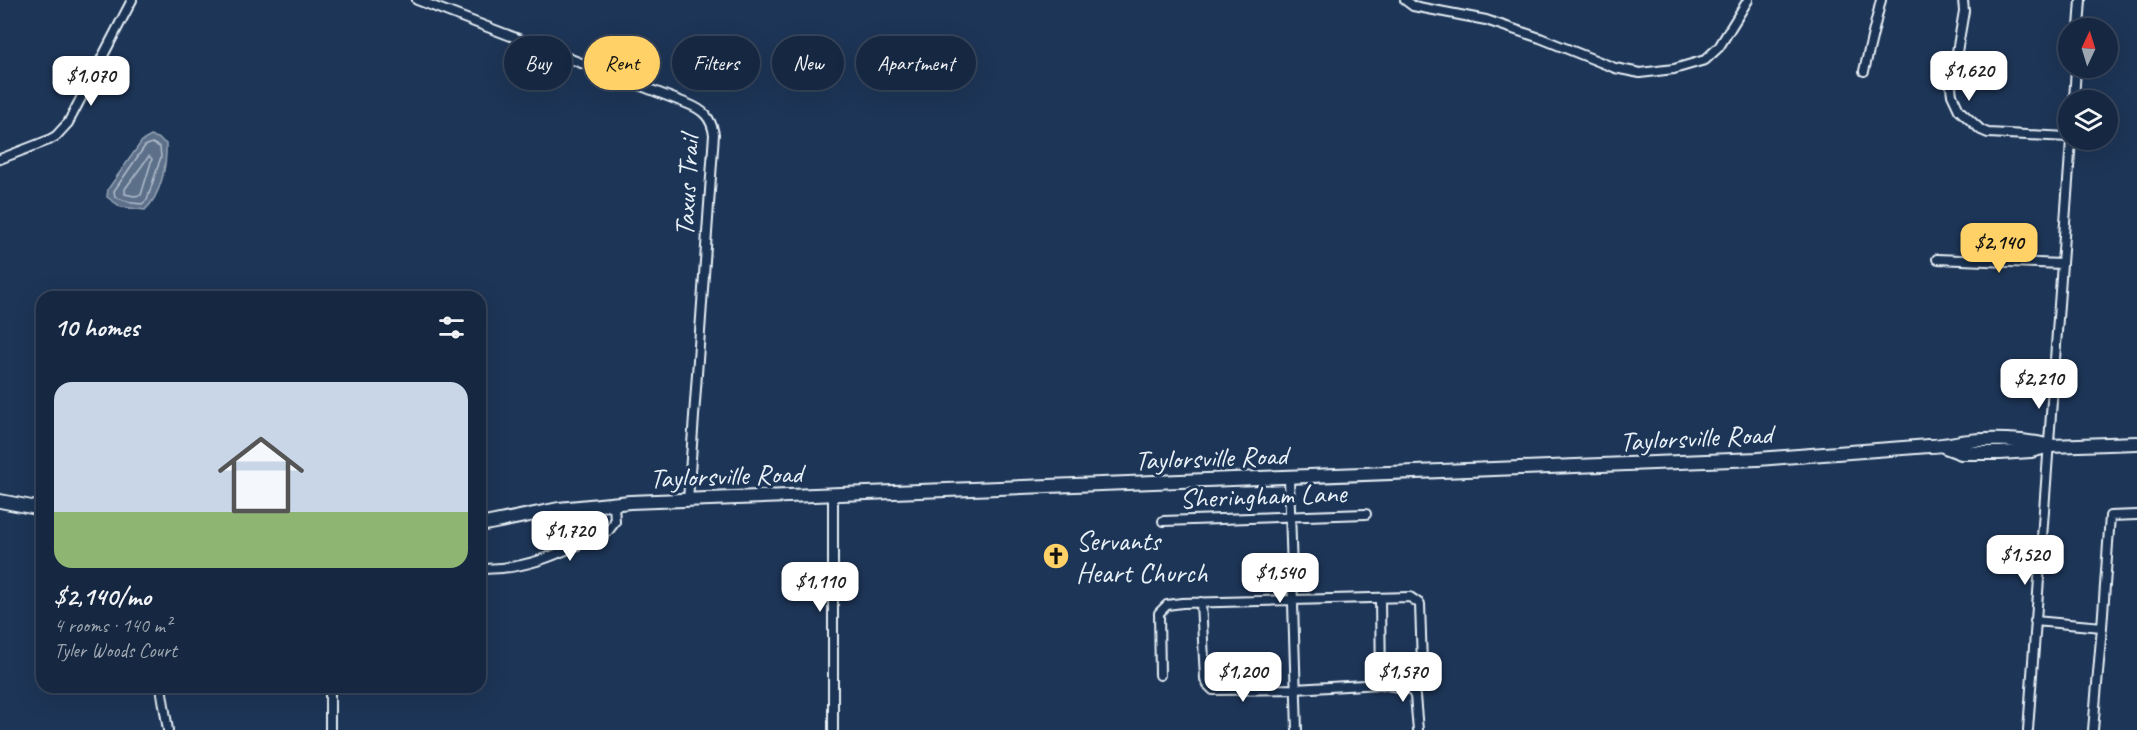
<!DOCTYPE html>
<html lang="en">
<head>
<meta charset="utf-8">
<style>
  body { margin:0; font-family:Caveat,sans-serif; background:#23344c; color:#f1f3f6; height:100vh; display:flex; flex-direction:column; font-size:22px; white-space:nowrap }
  * { box-sizing:border-box; margin:0 }
  p { font-size:20px; color:#9ea6b1 }
  .icon { flex:none; width:33px; height:33px; fill:none; stroke:currentColor; stroke-width:2; stroke-linecap:round; stroke-linejoin:round }
  .map { position:relative; flex:1; overflow:hidden }
  .drawer { position:absolute; left:36px; top:291px; width:450px; height:402px; display:flex; flex-direction:column; background:#162841; border-radius:18px; box-shadow:0 6px 24px #0002,0 0 0 2px #35445a }
  .drawer>* { flex:none }
  .top-card { position:absolute; left:504px; top:36px; width:570px; height:54px; display:flex; gap:12px }
  .needle { width:39px; rotate:4deg }
  .buttons { position:absolute; left:2058px; top:18px; display:grid; gap:12px }
  .buttons a { display:grid; place-items:center; width:60px; height:60px; border-radius:50%; background:#162841; box-shadow:0 6px 24px #0002,0 0 0 2px #35445a; font-size:30px }
  .price { position:absolute; translate:-50% -51px; padding:0 14px; border-radius:12px; background:#fff; color:#222; font-size:20px; line-height:39px; filter:drop-shadow(0 2px 3px #0008) }
  .price::after { content:''; position:absolute; left:50%; top:36px; width:18px; height:14px; margin-left:-9px; background:inherit; clip-path:polygon(0 0,100% 0,50% 100%) }
  .price.on { background:#ffd166; color:#111 }
  ul { padding:0; list-style:none }
  li { display:grid; align-content:center; gap:12px; height:318px; padding:0 18px }
  li+li { border-top:2px solid #35445a }
  li span { display:grid; place-items:center; height:186px; border-radius:18px; color:#555 }
  li>.icon { margin-inline-start:auto }
  span .icon { width:108px; height:108px; fill:#fffc; stroke-width:1 }
  li b { font-size:26px }
  h2 { display:flex; justify-content:space-between; align-items:center; height:72px; padding:0 18px; font-size:26px }
  .chip { padding:0 21px; border-radius:27px; background:#162841; box-shadow:0 6px 24px #0002,0 0 0 2px #35445a; font-size:21px; line-height:54px }
  .chip.on { background:#ffd166; color:#111 }
  .map>svg:first-child { display:block }
</style>
</head>
<body>
<div class="map">
<svg width="2137" height="730" viewBox="0 0 2137 730">
  <rect width="100%" height="100%" fill="#1d3557"/>
  <filter id="ink" filterUnits="userSpaceOnUse"><feTurbulence type="fractalNoise" baseFrequency=".0167" numOctaves="2"/><feDisplacementMap in="SourceGraphic" scale="12" xChannelSelector="R" yChannelSelector="G"/><feConvolveMatrix kernelMatrix="1 2 1 2 8 2 1 2 1" color-interpolation-filters="sRGB"/></filter>
  <g filter="url(#ink)">
    <path fill="#5d7089" stroke="#95a4b5" stroke-width="1.5" d="M151,136L158,138L166,144C167,165 161,195 145,210L121,207L107,197L108,189L142,141Z"/>
    <g fill="none" stroke-linecap="round" stroke-linejoin="round">
      <path stroke="#b0bdcc" stroke-width="1.5" d="M152,143L160,147L161,157L147,200L142,204L132,203L115,197L114,191L145,146Z
        M149,156L152,159L141,195L134,196L125,194V189Z"/>
      <defs>
        <path id="minor" d="M417,0L688,104C703,110 711,117 714,134L688,501
          M1405,0L1413,6L1486,20L1540,38L1615,68L1640,73L1674,69L1705,60L1719,47L1748,0
          M1963,0L1964,11L1951,87L1952,95L1959,110L1981,130L1988,133L2068,137
          M2079,28L2081,0
          M1864,71L1881,0
          M2074,100L2076,68
          M0,159L49,140L56,136L68,123L132,0
          M1937,259L2062,264
          M1289,478L1297,730
          M1163,521L1366,514
          M480,569C531,570 563,551 608,531L615,522L614,503
          M1380,598L1381,684
          M1201,602L1205,679L1208,685L1213,690L1295,689L1381,684L1411,689L1415,696L1418,730
          M2035,621L2102,627L2093,730
          M2102,627L2110,516L2137,515
          M1160,675L1159,613L1167,605L1182,603L1410,597L1420,604L1422,664
          M161,687L168,730
          M330,687V730
          M833,730V495
          M2028,730L2071,140"/>
        <path id="primary" d="M1945,447L1961,453H2000L2031,451L2050,446L2137,443
          M0,501L42,509
          M480,525L559,509L630,502L1758,459L1929,446C1941,446 1950,444 1961,442C1987,438 2025,439 2050,446"/>
      </defs>
      <use href="#minor" stroke="#e8f1f8" stroke-width="12"/>
      <use href="#primary" stroke="#e8f1f8" stroke-width="16"/>
      <use href="#minor" stroke="#1d3557" stroke-width="8"/>
      <use href="#primary" stroke="#1d3557" stroke-width="12"/>
    </g>
  </g>
  <defs>
    <symbol id="church-disc" viewBox="-11 -11 22 22"><circle r="9.5" fill="#ffd166" stroke="#1d3557"/><path d="M-1.2-6h2.4v3.5h3.3v2.4h-3.3V6h-2.4V-.1h-3.3v-2.4h3.3Z" fill="#111"/></symbol>
  </defs>
  <g fill-rule="evenodd">
    <use href="#church-disc" x="1041" y="541" width="30" height="30"/>
  </g>
  <g text-anchor="middle" stroke-width="6" stroke-linejoin="round" paint-order="stroke">
    <g font-size="28" fill="#e8f1f8" stroke="#1d3557">
      <text transform="translate(686 186) rotate(-87)" y="10">Taxus Trail</text>
      <text transform="translate(1696 437) rotate(-3)" y="10">Taylorsville Road</text>
      <text transform="translate(1211 457) rotate(-2)" y="10">Taylorsville Road</text>
      <text transform="translate(726 475) rotate(-2)" y="10">Taylorsville Road</text>
      <text transform="translate(1263 495) rotate(-2)" y="10">Sheringham Lane</text>
    </g>
    <g font-size="28" fill="#e8f1f8" stroke="#1d3557" text-anchor="start">
      <text x="1076" y="550">Servants<tspan x="1076" dy="32">Heart Church</tspan></text>
    </g>
  </g>
</svg>
<div class="buttons">
<a><svg class="needle" viewBox="-14 -14 28 28"><path d="M0-13l5 13h-10z" fill="#e53935"/><path d="M0 13l5-13h-10z" fill="#9ea6b1"/></svg></a>
<a><svg class="icon" aria-label="layers" viewBox="0 0 24 24"><path d="M12 4l9 5-9 5-9-5zM3 14l9 5 9-5"/></svg></a>
</div>
<b class="price" style="left:1969px;top:102px">$1,620</b>
<b class="price" style="left:91px;top:107px">$1,070</b>
<b class="price on" style="left:1999px;top:274px">$2,140</b>
<b class="price" style="left:2039px;top:410px">$2,210</b>
<b class="price" style="left:570px;top:562px">$1,720</b>
<b class="price" style="left:2025px;top:586px">$1,520</b>
<b class="price" style="left:1280px;top:604px">$1,540</b>
<b class="price" style="left:820px;top:613px">$1,110</b>
<b class="price" style="left:1243px;top:703px">$1,200</b>
<b class="price" style="left:1403px;top:703px">$1,570</b>
<div class="top-card">
<a class="chip">Buy</a>
<a class="chip on">Rent</a>
<a class="chip">Filters</a>
<a class="chip">New</a>
<a class="chip">Apartment</a>
</div>
<section class="drawer">
<h2>10 homes<svg class="icon" aria-label="filters" viewBox="0 0 24 24"><path d="M4 7h16M4 17h16"/><circle cx="9" cy="7" r="2"/><circle cx="15" cy="17" r="2"/></svg></h2>
<ul>
<li><span style="background:linear-gradient(#c9d6e8 70%,#8fb573 0)"><svg class="icon" aria-label="home" viewBox="0 0 24 24"><path d="M3 11l9-7 9 7M6 9v11h12V9"/></svg></span><div><b>$2,140/mo</b><p>4 rooms · 140 m²</p><p>Tyler Woods Court</p></div></li>
</ul>
</section>
</div>
</body>
</html>
